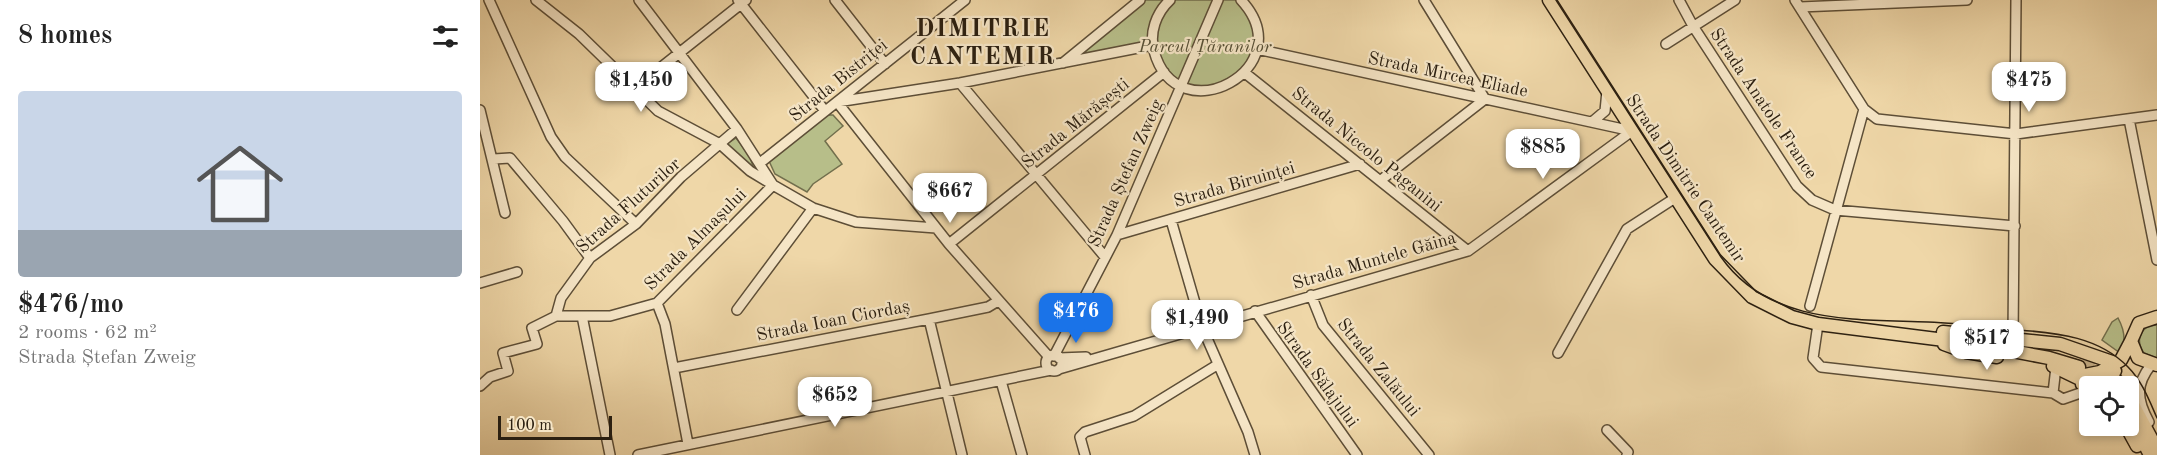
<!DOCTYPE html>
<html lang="en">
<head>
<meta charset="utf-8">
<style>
  body { margin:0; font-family:"Old Standard TT",serif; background:#f6f6f6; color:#222; height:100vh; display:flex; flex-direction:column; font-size:22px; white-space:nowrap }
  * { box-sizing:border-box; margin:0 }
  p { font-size:20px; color:#767676 }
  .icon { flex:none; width:33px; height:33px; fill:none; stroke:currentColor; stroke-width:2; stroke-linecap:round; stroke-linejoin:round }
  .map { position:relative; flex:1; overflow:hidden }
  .panel { display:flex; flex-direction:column; background:#fff; width:480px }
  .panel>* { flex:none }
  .tools { position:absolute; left:1599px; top:376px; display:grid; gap:12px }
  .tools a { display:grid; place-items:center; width:60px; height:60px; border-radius:6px; background:#fff; box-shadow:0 3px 9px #0003; font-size:30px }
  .scale { position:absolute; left:18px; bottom:15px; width:114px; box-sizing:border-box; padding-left:6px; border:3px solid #2c2011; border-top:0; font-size:16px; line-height:21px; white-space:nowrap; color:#2c2011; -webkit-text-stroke:4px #f5e5c6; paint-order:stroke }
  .price { position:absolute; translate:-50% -51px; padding:0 14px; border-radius:12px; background:#fff; color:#222; font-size:20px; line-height:39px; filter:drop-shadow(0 2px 3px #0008) }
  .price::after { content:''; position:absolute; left:50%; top:36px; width:18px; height:14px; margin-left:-9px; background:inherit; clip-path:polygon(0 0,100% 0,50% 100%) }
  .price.active { background:#1a73e8; color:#fff }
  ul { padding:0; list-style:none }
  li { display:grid; align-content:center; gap:12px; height:318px; padding:0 18px }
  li+li { border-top:2px solid #e0e0e0 }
  li span { display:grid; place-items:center; height:186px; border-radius:6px; color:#555 }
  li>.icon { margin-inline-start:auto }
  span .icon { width:108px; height:108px; fill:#fffc; stroke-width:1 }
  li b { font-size:26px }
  h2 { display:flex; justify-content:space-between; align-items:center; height:72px; padding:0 18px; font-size:26px }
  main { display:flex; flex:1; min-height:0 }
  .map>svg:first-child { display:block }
</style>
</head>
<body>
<main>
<section class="panel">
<h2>8 homes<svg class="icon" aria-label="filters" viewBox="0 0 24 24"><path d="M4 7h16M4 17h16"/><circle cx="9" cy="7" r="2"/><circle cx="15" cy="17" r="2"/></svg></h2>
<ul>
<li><span style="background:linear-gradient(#c9d6e8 75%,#9aa5b1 0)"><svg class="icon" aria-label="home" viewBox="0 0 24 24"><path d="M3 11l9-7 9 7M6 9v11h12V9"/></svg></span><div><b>$476/mo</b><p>2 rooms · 62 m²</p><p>Strada Ștefan Zweig</p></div></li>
</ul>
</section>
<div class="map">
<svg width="1677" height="455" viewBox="0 0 1677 455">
  <rect width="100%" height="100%" fill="#efd7a8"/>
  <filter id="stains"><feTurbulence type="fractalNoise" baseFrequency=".00333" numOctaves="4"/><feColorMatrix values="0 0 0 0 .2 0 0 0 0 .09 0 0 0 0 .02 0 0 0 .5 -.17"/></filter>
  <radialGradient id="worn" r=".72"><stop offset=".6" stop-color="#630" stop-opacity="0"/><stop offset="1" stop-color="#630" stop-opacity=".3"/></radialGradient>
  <path fill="#b7be89" stroke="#726f4d" stroke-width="1.5" d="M660,0H761L778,38L765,73L722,91L692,80L673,45L582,64Z
    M346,115H353L363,126L345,141L362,164L333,184L327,192L295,174L289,161Z
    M256,138L269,155L273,166L268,165L247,144Z
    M1638,318C1644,329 1647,341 1640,353L1622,340L1632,322Z
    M1670,325H1677V358L1664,353C1656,342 1659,331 1670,325Z"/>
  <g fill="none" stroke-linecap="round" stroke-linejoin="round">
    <path stroke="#c8b28a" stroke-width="12" stroke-dasharray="12 6" stroke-linecap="butt" d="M1604,359L1630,375"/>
    <defs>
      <path id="minor" d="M9,0L71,137L85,157L156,224
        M159,0L257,129L293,185L333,208L376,222L456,228
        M258,0L345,111
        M355,0L405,64
        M690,0C676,13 669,33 674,51C697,136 824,68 761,0
        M1199,0L1213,26L1317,186L1332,200L1355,210L1535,226
        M1315,0L1384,109L1397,119L1536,134L1677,115
        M1320,7L1487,0
        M1186,44L1255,0
        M777,49L1152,131
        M583,63L660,0
        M765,73L988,251
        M480,83L625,257
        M155,88L266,0
        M0,110L25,213
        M1649,119L1677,260
        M1112,122L1125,111L1127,91
        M14,159L30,158L83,221L110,258
        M280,163L485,0
        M901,180L1005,99L944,0
        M691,220L722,327L768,432L775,455
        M637,235L880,164
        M469,244L684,72
        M0,283L37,272
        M831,295L843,325L949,455
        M177,303L185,324L208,444
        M1330,306L1384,109
        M257,310L333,208
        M775,311L877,455
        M76,316L81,298L110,258L156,224L201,177L257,129
        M102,316L130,455
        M449,319L482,455
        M1338,324L1333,358L1341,367L1573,393L1583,399L1606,391
        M1533,338L1536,0
        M1078,353L1147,229L1195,198
        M566 363a8 8 0 1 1 16 0a8 8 0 1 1-16 0Z
        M574,356L637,235L738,0
        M569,357L469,244L357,102L480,83L673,45
        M579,358L606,357
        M194,368L449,319L508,307L518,301
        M579,369L988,251L1152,131
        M521,381L542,455
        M0,386L10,377L28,371L23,353L57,344L52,328L76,316H130L177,303L293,185L270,171L240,144L178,111L99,34L56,0
        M1573,393L1576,367
        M1669,422C1657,400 1655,385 1671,365
        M1127,430L1148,452L1147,455
        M158,455L571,370
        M605,455L600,437L605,432L654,416L737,365"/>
      <path id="major" d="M1069,0L1235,259L1272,297L1312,317L1338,324L1496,344L1569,358L1599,367
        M1677,317L1659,323L1651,341L1658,358L1677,365
        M1463,332L1580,344L1635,363
        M1464,344L1486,352L1517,357
        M1573,366L1602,380
        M1637,381L1642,387
        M1620,387L1623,380L1635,371
        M1610,393L1602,384L1605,375L1620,372L1641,360L1651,341
        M1648,395L1677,449
        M1648,412L1670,455
        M1646,426L1657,446"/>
    </defs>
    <use href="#minor" stroke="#5d4e37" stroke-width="12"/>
    <use href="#major" stroke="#2c2011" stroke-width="15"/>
    <use href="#minor" stroke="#f5e5c6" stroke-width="9"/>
    <use href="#major" stroke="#efd7a8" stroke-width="12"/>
    <path stroke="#2c2011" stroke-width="1.5" d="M1076,0L1241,257C1289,325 1374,319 1448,322C1478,323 1509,327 1539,330C1578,333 1619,337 1648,367C1662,381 1669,400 1677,418"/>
  </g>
  <g text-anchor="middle" stroke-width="4.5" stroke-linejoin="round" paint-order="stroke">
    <g font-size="18" font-style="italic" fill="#564f35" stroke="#f5e5c6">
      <text x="725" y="52">Parcul Țăranilor</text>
    </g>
    <g font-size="18" fill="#2c2011" stroke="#f5e5c6">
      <text transform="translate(968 74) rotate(12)" y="6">Strada Mircea Eliade</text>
      <text transform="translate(358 80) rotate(-39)" y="6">Strada Bistriței</text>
      <text transform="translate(1284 103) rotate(56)" y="6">Strada Anatole France</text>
      <text transform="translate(595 123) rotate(-39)" y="6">Strada Mărășești</text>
      <text transform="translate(887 149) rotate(39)" y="6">Strada Niccolo Paganini</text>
      <text transform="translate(645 173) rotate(-66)" y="6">Strada Ștefan Zweig</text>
      <text transform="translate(1206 178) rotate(56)" y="6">Strada Dimitrie Cantemir</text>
      <text transform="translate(754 184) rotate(-16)" y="6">Strada Biruinței</text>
      <text transform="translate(148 205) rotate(-42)" y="6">Strada Fluturilor</text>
      <text transform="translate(215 239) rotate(-45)" y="6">Strada Almașului</text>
      <text transform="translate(894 260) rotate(-16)" y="6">Strada Muntele Găina</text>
      <text transform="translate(353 320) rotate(-11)" y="6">Strada Ioan Ciordaș</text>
      <text transform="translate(899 367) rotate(51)" y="6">Strada Zalăului</text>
      <text transform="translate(838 374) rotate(54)" y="6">Strada Sălajului</text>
    </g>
    <g font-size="24" font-weight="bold" letter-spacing="1.5" fill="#2c2011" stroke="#f5e5c6">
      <text x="503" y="36">DIMITRIE<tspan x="503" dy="28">CANTEMIR</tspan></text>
    </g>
  </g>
  <rect width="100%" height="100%" filter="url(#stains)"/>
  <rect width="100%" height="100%" fill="url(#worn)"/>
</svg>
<div class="tools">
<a><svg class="icon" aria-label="locate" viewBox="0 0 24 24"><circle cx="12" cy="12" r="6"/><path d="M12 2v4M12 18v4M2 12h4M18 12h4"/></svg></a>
</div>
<div class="scale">100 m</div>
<b class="price" style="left:161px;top:113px">$1,450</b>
<b class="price" style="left:1549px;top:113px">$475</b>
<b class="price" style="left:1063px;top:180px">$885</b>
<b class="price" style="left:470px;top:224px">$667</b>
<b class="price active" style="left:596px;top:344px">$476</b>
<b class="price" style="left:717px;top:351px">$1,490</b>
<b class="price" style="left:1507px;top:371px">$517</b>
<b class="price" style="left:355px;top:428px">$652</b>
</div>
</main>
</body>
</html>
